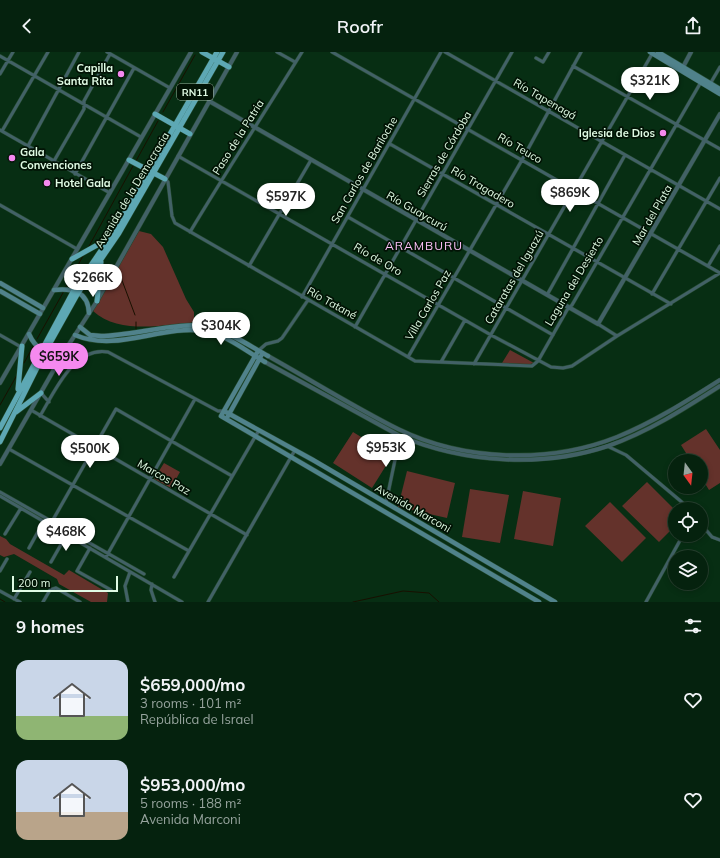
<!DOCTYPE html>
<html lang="en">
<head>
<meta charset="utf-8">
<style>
  body { margin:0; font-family:Mulish,sans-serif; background:#0e2a17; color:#f1f3f6; height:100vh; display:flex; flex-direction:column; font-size:15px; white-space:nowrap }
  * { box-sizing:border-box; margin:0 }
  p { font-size:13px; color:#97a49e }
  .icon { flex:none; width:22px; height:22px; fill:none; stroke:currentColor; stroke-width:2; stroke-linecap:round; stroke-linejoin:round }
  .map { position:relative; height:550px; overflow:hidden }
  .drawer { display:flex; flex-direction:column; background:#05220e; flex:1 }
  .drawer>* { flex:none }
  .needle { width:26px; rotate:165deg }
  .tools { position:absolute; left:668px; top:402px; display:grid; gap:8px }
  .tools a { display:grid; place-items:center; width:40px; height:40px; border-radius:50%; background:#05220e; box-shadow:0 2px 6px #0003,0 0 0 1px #263f2e; font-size:20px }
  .scale { position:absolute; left:12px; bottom:10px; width:106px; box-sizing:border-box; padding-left:4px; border:2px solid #e0fbe4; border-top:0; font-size:11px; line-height:14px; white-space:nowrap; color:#e0fbe4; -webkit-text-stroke:3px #021305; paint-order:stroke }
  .price { position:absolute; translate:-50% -34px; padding:0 9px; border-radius:14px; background:#fff; color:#222; font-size:13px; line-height:26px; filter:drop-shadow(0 1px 2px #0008) }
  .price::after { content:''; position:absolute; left:50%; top:24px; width:12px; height:9px; margin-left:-6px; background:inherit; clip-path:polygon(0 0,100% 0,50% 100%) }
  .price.selected { background:#f589ef; color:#111 }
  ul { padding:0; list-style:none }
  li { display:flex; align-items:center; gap:12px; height:100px; padding:0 16px }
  li span { display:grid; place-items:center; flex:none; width:112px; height:80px; border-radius:12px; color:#555 }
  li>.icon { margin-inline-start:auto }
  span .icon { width:48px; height:48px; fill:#fffc; stroke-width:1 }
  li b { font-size:17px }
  h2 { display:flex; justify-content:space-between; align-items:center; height:48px; padding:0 16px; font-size:17px }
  header { display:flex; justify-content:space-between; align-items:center; height:52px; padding:0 16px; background:#05220e; font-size:18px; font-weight:600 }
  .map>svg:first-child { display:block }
</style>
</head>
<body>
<header><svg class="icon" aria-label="back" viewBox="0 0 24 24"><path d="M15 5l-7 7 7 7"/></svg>Roofr<svg class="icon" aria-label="share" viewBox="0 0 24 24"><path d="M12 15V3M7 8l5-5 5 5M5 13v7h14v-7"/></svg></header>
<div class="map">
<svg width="720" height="550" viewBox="0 0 720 550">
  <rect width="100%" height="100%" fill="#072e13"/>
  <path fill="#64322b" d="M139,179L151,182L163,195L186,247L194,260V269L189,272C159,273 118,282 93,259Z
    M510,298L534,311L527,313L502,311Z
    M706,377L720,398V431L709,438L701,425V409H691L681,393Z
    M353,380L392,404L372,436L333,411Z
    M164,411L180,420L171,436L154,427Z
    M407,419L455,431L447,466L398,455Z
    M647,430L675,458V474L659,490L622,454Z
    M470,437L509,443L500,491L462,485Z
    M523,439L561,446L553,494L514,487Z
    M610,450L646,486L622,510L585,474Z
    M0,484L6,487L10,492L64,523L69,518L108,541L107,550H91L59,532L57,527L14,502L4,505L0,503Z"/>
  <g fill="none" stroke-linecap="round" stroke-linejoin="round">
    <path stroke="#181000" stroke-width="1" d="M163,60L195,3
      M136,109L158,69
      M88,196L133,114
      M116,220L119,222
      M120,223L135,263
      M66,235L83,204
      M136,277V270
      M37,287L64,239
      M24,311L34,293
      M0,353L17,323
      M0,547L5,550
      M353,550L403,539L429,541L439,550"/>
    <defs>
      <path id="minor" d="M107,0L170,36
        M277,0L295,10
        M332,0L720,221
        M445,0L720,157
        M0,4L141,85
        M536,6L543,10L549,0
        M573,14L720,97
        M0,22L13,0
        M710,32L720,15
        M0,78L110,141
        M2,79L48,0
        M390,92L671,252
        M28,94L79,0
        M178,104L491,283L551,315L563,316L572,314L617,284L720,221
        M54,109L84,57V49L110,2
        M75,122L134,16
        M165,127L168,130L172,164L175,171L415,309L532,314L538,309L567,258L572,253L701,30
        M0,153L77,197
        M348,165L553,283
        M190,180C226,120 265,60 302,0
        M249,214L311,108
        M708,214L720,194
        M652,242L720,126
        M547,243L625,103
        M302,245L441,0
        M598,272L617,284
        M355,275L512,0
        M0,283L21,295
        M258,299L266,292L278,289L282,286L308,248
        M408,305L522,108L581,0
        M441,310L465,268
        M474,312L652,2
        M41,341L49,350
        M31,358L247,483
        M40,364C55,339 74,294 108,300L218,359H224
        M607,394L626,403L690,457
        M9,397L189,499
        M0,440L144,522
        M0,444L182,550
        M386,451L400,384
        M701,472L712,485L720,488
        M50,473L116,357L232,424
        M5,482L21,456
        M29,496L44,469
        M90,496L77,519L111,538
        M106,505L195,347
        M51,510L67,482
        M0,519L7,507
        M174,525L259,378
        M152,532L151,538L155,550
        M0,539L20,550
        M14,547L30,520
        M43,550L50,538L56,536L80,550
        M128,550L125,534L130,520
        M208,550L295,398
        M646,550L683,483"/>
      <path id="tertiary" d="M682,17L691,0
        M209,49L598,272L720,62
        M268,304C311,328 354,355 398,377C463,409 549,412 617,385C654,370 687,349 720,328
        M265,310L400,384C464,411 542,416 608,394C648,380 684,357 720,334
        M0,331L191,0
        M0,412L64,300L97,249L237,0"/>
      <path id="secondary" d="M650,0L720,42
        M658,0L720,37
        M0,231L43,256
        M54,238C72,236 88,239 89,261
        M0,239L40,262
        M80,275L90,283L101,284C131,284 184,268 211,275C231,281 250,294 268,304
        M29,282C35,296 48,306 64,300
        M75,283C117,301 162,272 205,279C227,283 246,299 265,310
        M258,299L221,364L539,550
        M224,359L313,408L555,550
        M228,364L261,304"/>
      <path id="trunk" d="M202,0L229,15
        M155,62L190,82
        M129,108L165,127
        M72,207L108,187
        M97,249L101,210
        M18,337L22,294
        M16,360L41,341
        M0,376L74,238L115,178L217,0
        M0,390L45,300L78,241L119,181L223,0"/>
    </defs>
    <use href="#minor" stroke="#254b30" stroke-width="4"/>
    <use href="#tertiary" stroke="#254b30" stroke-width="5"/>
    <use href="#secondary" stroke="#254b30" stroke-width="5.5"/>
    <use href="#trunk" stroke="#254b30" stroke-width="6"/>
    <use href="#minor" stroke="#426166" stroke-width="3"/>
    <use href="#tertiary" stroke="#426166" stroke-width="4"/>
    <use href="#secondary" stroke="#50828b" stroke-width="4.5"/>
    <use href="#trunk" stroke="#5da8b4" stroke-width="5"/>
  </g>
  <g fill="#f589ef" stroke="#021305" stroke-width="1.5">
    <circle cx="121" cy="22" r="4"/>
    <circle cx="663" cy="81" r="4"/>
    <circle cx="12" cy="106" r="4"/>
    <circle cx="47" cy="131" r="4"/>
  </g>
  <g text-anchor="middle" stroke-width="3.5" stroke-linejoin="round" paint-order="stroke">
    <rect fill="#021305" stroke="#9db5a1" stroke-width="1" x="177" y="32" width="36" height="16" rx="3"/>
    <g font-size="10" font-weight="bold" fill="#e0fbe4">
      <text x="195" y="44">RN11</text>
    </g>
    <g font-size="11" font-weight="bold" fill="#e0fbe4" stroke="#021305" text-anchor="end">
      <text x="113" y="20">Capilla<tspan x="113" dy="13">Santa Rita</tspan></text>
      <text x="655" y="85">Iglesia de Dios</text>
      <text x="20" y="104" text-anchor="start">Gala<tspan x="20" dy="13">Convenciones</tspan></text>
      <text x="55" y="135" text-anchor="start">Hotel Gala</text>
    </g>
    <g font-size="11" fill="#e0fbe4" stroke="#021305">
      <text transform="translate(545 47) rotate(30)" y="4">Río Tapenagá</text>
      <text transform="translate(238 85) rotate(-58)" y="4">Paso de la Patria</text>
      <text transform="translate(520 96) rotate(30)" y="4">Río Teuco</text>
      <text transform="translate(444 102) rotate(-60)" y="4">Sierras de Córdoba</text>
      <text transform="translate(364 118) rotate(-60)" y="4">San Carlos de Bariloche</text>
      <text transform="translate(483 135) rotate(30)" y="4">Río Tragadero</text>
      <text transform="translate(132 138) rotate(-59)" y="4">Avenida de la Democracia</text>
      <text transform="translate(417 159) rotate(30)" y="4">Río Guaycurú</text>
      <text transform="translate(652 163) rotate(-60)" y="4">Mar del Plata</text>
      <text transform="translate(378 207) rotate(30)" y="4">Río de Oro</text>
      <text transform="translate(514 225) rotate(-60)" y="4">Cataratas del Iguazú</text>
      <text transform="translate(574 229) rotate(-59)" y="4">Laguna del Desierto</text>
      <text transform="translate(332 251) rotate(29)" y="4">Río Tatané</text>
      <text transform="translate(428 253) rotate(-60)" y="4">Villa Carlos Paz</text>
      <text transform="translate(164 425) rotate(30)" y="4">Marcos Paz</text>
      <text transform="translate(413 456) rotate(30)" y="4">Avenida Marconi</text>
    </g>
    <g font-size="12" letter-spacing="1" fill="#fec1f9" stroke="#021305">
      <text x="424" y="198">ARAMBURU</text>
    </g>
  </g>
</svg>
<div class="tools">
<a><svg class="needle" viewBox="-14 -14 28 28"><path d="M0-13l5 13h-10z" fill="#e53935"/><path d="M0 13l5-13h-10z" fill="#97a49e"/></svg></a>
<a><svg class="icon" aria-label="locate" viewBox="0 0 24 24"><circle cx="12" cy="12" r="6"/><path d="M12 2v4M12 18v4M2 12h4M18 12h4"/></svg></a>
<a><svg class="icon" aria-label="layers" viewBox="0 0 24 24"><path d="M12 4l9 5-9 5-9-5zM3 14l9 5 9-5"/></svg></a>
</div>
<div class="scale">200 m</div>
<b class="price" style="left:650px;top:49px">$321K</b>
<b class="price" style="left:570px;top:161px">$869K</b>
<b class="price" style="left:286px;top:165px">$597K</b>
<b class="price" style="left:93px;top:246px">$266K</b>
<b class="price" style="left:221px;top:294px">$304K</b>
<b class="price selected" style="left:59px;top:325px">$659K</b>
<b class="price" style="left:386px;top:416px">$953K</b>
<b class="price" style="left:90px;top:417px">$500K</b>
<b class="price" style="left:66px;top:500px">$468K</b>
</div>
<section class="drawer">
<h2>9 homes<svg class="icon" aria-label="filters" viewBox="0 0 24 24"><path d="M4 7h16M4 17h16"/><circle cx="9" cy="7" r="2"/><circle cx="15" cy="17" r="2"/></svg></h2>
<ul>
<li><span style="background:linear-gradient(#c9d6e8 70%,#8fb573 0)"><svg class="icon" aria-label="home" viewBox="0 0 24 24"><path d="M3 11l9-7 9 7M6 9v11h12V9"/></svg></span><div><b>$659,000/mo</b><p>3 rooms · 101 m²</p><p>República de Israel</p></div><svg class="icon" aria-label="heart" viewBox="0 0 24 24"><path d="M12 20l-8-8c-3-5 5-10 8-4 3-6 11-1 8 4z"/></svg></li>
<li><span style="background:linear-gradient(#c9d6e8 65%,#b9a48a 0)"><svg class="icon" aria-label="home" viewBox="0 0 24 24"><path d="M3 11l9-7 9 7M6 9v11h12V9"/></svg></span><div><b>$953,000/mo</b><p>5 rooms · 188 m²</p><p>Avenida Marconi</p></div><svg class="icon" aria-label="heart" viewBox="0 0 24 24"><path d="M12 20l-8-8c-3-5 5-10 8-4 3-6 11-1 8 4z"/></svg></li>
</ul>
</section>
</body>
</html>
